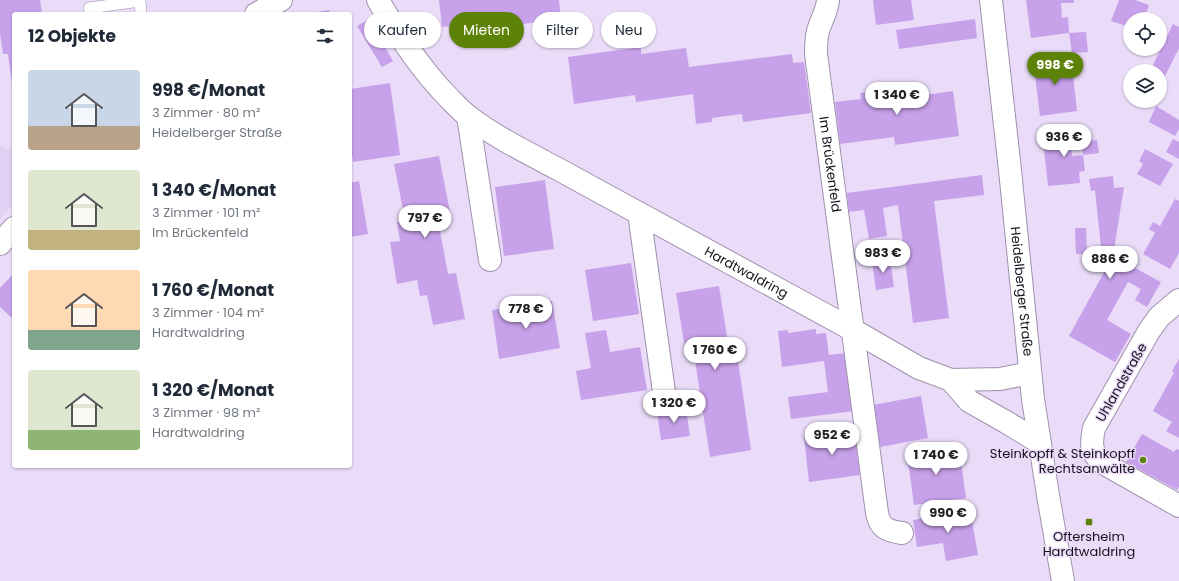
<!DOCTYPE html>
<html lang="de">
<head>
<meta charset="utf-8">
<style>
  body { margin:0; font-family:Poppins,sans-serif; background:#f2f2f3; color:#1f2937; height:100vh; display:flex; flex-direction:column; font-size:15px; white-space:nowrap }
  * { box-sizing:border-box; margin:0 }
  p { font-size:13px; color:#747a83 }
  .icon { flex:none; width:22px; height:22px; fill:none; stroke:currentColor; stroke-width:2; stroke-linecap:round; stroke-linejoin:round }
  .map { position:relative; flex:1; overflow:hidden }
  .drawer { position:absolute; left:12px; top:12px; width:340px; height:456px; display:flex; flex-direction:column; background:#fff; border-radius:4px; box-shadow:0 1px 3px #0004 }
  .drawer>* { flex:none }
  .guide { position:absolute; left:364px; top:12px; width:380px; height:36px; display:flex; gap:8px }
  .controls { position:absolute; left:1123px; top:12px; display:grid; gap:8px }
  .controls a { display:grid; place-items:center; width:44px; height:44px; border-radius:50%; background:#fff; box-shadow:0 1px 3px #0004; font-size:20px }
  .price { position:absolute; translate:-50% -34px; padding:0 9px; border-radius:14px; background:#fff; color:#222; font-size:13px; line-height:26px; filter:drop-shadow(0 1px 2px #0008) }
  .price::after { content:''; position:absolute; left:50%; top:24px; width:12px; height:9px; margin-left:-6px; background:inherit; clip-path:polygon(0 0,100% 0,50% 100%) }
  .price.selected { background:#5c8308; color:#fff }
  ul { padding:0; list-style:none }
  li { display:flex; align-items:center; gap:12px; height:100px; padding:0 16px }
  li span { display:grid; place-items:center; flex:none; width:112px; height:80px; border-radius:4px; color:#555 }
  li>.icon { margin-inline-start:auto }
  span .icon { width:48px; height:48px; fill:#fffc; stroke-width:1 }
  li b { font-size:17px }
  h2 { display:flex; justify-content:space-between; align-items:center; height:48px; padding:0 16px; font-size:17px }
  .tag { padding:0 14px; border-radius:18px; background:#fff; box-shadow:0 1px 3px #0004; font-size:14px; line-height:36px }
  .tag.selected { background:#5c8308; color:#fff }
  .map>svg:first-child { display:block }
</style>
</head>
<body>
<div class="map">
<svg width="1179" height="581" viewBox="0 0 1179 581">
  <rect width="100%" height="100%" fill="#eadbf8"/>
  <path fill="#e2d0f4" d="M0,146L14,151V203L0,219Z"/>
  <path fill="#c7a1ea" d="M0,0H40L42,14H14V91H13L8,54H3L0,33Z
    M439,0H559L561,19L505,26L504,20L442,27Z
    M873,0H911L914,20L876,25Z
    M1026,0H1074V3H1061L1062,18L1068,17L1069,33L1031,38Z
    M1119,0H1135L1149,5L1144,19H1130V34L1127,33L1129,27L1111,21Z
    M329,10L330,14H311V13Z
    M369,19L393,61L382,67L357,26Z
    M975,19L977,38L899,49L896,30Z
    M1173,24L1179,27V48L1160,86V71H1150Z
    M1086,32L1088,52L1072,53L1069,33Z
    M641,47V54L686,48L689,67L792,54L793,63L804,62L811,113L743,122L742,114L712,118V122L696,124L693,94L636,102L635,95L574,104L568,57Z
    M1071,57L1077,111L1040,116L1033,59Z
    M906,82L909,104L925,102L924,95L953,91L959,136L895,145L894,137L840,144L835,102L861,99L860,93L872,92V86Z
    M390,83L400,155L353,162L350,140V89Z
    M1156,106L1179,120V129L1175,136L1149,122Z
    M1069,128L1072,156L1083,155L1082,142L1097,140L1099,153L1083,155L1085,171L1079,172L1080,183L1048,186L1042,132Z
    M1173,139L1179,142V159L1166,152Z
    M1145,149L1173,164L1160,186L1137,174L1143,164L1139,161Z
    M439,156L450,212L437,215L448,274L456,273L465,319L433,325L427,295L420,296L417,280L397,284L390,242L400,241L397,222L405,220L394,164Z
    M982,175L984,195L934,201L949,318L913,323L898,205L883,208L887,236L869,239L864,210L849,212L847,193Z
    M1113,176L1114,188L1124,187L1113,256L1161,282L1147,307L1135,300L1141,289L1128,282L1107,320L1131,334L1115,362L1069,336L1113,256L1102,257L1095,190L1091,191L1089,179Z
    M545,180L554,249L504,256L495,187Z
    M359,181L368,234L350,237V183Z
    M1175,199L1179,201V253L1170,269L1143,254L1155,233L1149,229L1153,222L1160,226Z
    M1075,228H1086L1087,254H1076Z
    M890,259L894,287L876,290L872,262Z
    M631,263L639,314L593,321L585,270Z
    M14,273V320L0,307V288Z
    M719,286L729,349L736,347L751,450L710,457L694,354L686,355L676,293Z
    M552,301L560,348L499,359L492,310Z
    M816,329V334L826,333L829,355L846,353L854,411L791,419L788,397L828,392L824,361L782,367L778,331L788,330V333Z
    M606,330L610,352L640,347L647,390L581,400L576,371L591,368L585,333Z
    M1179,359V438L1166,431L1172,422L1153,411L1174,373L1172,371Z
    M921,396L928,438L880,447L873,405Z
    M686,408L690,436L661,440L657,412Z
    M854,429L860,475L809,482L804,436Z
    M1142,434L1174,452L1176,449L1179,450V487L1177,490L1126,462Z
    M959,447L966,498L914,505L907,454Z
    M970,510L978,555L946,561L943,543L917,547L913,520Z"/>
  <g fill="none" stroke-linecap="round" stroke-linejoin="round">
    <defs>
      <path id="service" d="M140,0L141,14
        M89,8L140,1"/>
      <g id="minor">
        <path id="s1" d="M378,0C398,35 419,67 447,96C454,103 461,111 469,117C497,138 528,153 558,169L853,330L919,368L951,380L1000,379L1030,373"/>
        <path id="s2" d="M828,0C827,12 821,20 818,31C816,39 816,46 816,54L877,513C880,528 887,531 902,533"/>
        <path d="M256,14L281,0"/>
        <path d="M468,116L490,260"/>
        <path d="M639,213L665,399"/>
        <path d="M0,244L14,228"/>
        <path d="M1179,300L1159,317L1149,331L1094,428C1091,443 1090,453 1103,463L1179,506"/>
        <path d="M951,380L969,401L1006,422L1039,442"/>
      </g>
      <g id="tertiary">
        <path id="s3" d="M991,0L1010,170L1033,399L1048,495L1063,581"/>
      </g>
    </defs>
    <use href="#service" stroke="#9f91ac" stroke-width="12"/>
    <use href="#minor" stroke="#9f91ac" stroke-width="24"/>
    <use href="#tertiary" stroke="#9f91ac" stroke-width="24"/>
    <use href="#service" stroke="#fff" stroke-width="11"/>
    <use href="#minor" stroke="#fff" stroke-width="22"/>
    <use href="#tertiary" stroke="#fff" stroke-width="22"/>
  </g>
  <g fill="#5c8308" stroke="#eadbf8" stroke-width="1.5">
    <circle cx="1143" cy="460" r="4"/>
    <rect x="1085" y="518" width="8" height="8" rx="2"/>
  </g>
  <g text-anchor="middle" stroke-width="3" stroke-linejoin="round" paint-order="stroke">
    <g font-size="13" fill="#17121c" stroke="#eadbf8">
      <text dy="5" stroke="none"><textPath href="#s2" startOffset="167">Im Brückenfeld</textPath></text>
      <text dy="5" stroke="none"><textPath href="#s1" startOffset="467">Hardtwaldring</textPath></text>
      <text dy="5" stroke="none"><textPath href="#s3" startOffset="293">Heidelberger Straße</textPath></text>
      <text transform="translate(1121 382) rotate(-60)" y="5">Uhlandstraße</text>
    </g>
    <g font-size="13" fill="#17121c" stroke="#eadbf8" text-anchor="end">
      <text x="1135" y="458">Steinkopff &amp; Steinkopff<tspan x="1135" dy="15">Rechtsanwälte</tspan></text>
      <text x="1089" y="541" text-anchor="middle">Oftersheim<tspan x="1089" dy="15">Hardtwaldring</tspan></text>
    </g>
  </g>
</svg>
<div class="controls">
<a><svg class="icon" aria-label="locate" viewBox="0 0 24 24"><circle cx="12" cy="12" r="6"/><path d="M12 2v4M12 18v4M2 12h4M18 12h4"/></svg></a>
<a><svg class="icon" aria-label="layers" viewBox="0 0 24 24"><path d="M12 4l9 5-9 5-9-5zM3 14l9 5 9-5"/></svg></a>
</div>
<b class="price selected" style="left:1055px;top:86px">998 €</b>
<b class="price" style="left:897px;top:116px">1 340 €</b>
<b class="price" style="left:1064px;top:158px">936 €</b>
<b class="price" style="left:425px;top:239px">797 €</b>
<b class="price" style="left:883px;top:274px">983 €</b>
<b class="price" style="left:1110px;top:280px">886 €</b>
<b class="price" style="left:526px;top:330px">778 €</b>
<b class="price" style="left:715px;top:371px">1 760 €</b>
<b class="price" style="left:674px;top:424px">1 320 €</b>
<b class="price" style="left:832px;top:456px">952 €</b>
<b class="price" style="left:936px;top:476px">1 740 €</b>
<b class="price" style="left:948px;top:534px">990 €</b>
<div class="guide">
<a class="tag">Kaufen</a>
<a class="tag selected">Mieten</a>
<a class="tag">Filter</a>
<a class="tag">Neu</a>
</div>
<section class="drawer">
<h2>12 Objekte<svg class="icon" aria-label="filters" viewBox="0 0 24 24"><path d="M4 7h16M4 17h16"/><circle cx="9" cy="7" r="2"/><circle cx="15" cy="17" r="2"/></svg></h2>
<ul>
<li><span style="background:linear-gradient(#c9d6e8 70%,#b9a48a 0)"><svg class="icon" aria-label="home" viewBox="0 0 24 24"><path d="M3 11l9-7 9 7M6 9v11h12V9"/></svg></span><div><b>998 €/Monat</b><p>3 Zimmer · 80 m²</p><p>Heidelberger Straße</p></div></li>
<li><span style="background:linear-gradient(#dfe7d0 75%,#c2b280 0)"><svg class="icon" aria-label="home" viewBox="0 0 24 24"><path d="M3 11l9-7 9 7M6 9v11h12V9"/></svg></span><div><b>1 340 €/Monat</b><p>3 Zimmer · 101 m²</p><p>Im Brückenfeld</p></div></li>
<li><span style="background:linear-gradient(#ffd9b3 75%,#7fa58c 0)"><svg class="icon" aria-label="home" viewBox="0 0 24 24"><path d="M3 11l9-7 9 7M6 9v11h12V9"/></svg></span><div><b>1 760 €/Monat</b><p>3 Zimmer · 104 m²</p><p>Hardtwaldring</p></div></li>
<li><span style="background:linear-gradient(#dfe7d0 75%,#8fb573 0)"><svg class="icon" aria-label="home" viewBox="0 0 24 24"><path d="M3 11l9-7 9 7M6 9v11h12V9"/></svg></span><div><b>1 320 €/Monat</b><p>3 Zimmer · 98 m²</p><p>Hardtwaldring</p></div></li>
</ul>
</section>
</div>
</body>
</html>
